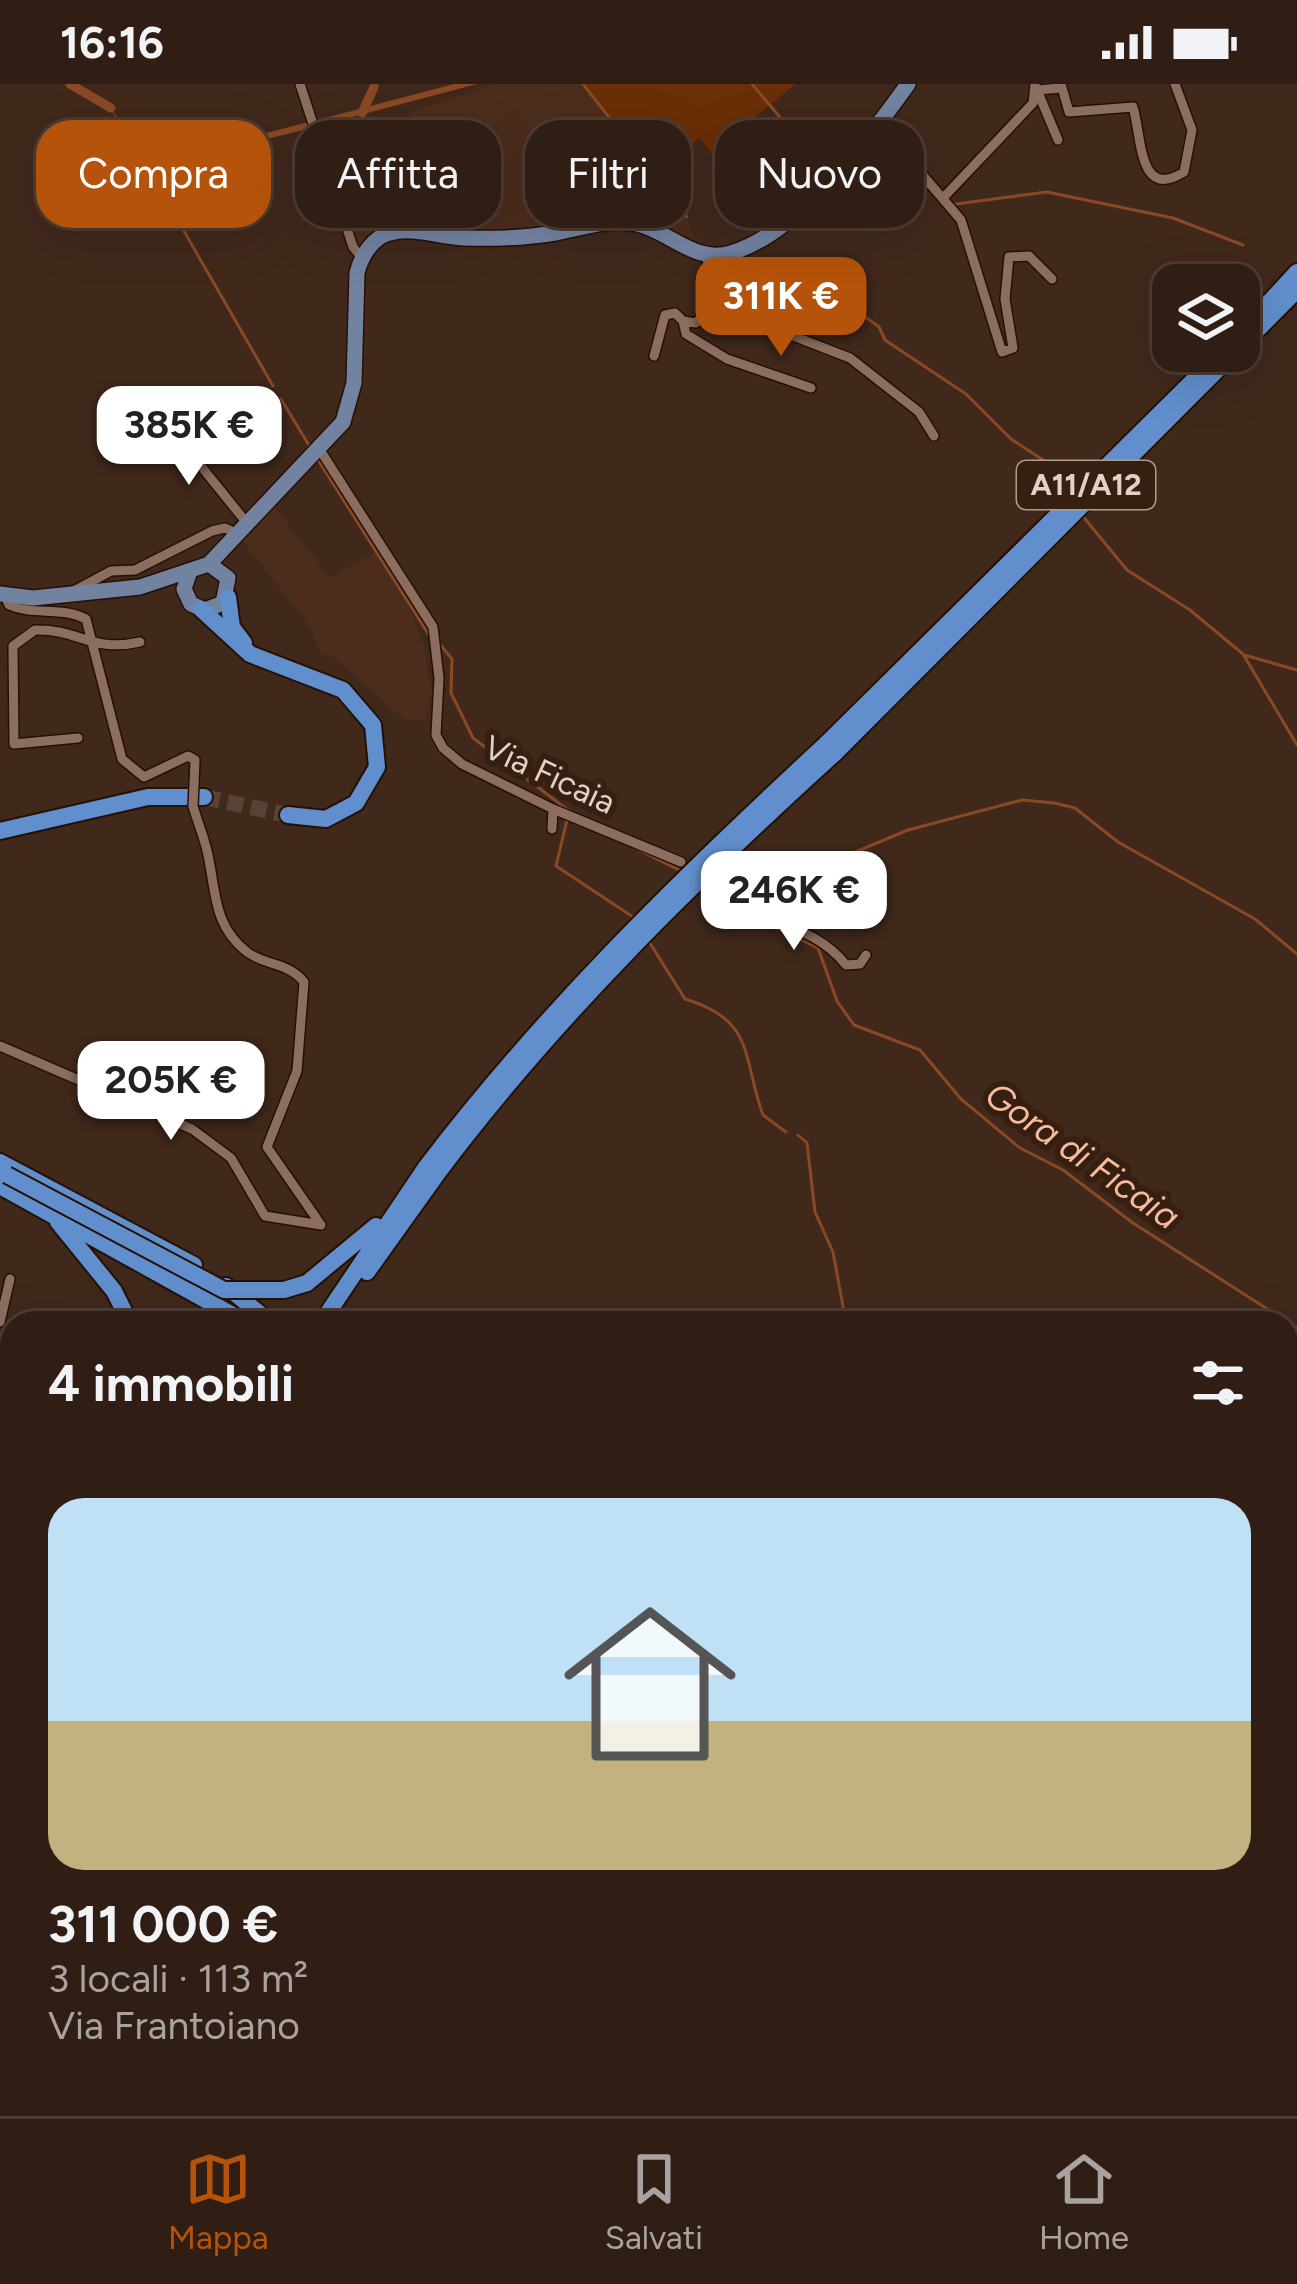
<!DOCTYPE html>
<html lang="it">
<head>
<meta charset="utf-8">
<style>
  body { margin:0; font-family:Figtree,sans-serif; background:#3c2b22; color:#f1f3f6; height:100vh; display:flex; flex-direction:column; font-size:45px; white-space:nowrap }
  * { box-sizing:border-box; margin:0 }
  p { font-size:39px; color:#a8a2a0 }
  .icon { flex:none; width:66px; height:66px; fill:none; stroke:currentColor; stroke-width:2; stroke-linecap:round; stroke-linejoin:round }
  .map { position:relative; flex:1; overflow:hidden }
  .side { position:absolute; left:0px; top:1227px; width:1299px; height:807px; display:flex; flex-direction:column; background:#301e14; border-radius:36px 36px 0 0; box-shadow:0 12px 48px #0002,0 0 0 3px #4b3c34 }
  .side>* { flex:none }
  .hud { position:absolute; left:36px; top:36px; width:1227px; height:108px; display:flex; gap:24px }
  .buttons { position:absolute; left:1152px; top:180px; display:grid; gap:24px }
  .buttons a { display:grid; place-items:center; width:108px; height:108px; border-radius:24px; background:#301e14; box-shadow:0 12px 48px #0002,0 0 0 3px #4b3c34; font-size:60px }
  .price { position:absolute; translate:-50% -102px; padding:0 27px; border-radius:24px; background:#fff; color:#222; font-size:39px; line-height:78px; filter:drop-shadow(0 3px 6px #0008) }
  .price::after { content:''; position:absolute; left:50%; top:72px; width:36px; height:27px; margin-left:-18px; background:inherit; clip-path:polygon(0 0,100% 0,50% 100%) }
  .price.active { background:#b45309; color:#fff }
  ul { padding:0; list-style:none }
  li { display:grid; align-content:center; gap:24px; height:636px; padding:0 48px }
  li span { display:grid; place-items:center; height:372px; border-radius:36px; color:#555 }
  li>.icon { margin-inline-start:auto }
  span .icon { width:216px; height:216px; fill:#fffc; stroke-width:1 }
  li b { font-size:51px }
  h2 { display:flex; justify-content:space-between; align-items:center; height:144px; padding:0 48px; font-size:51px }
  .chip { padding:0 42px; border-radius:36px; background:#301e14; box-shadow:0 12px 48px #0002,0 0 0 3px #4b3c34; font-size:42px; line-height:108px }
  .chip.active { background:#b45309; color:#fff }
  .status { display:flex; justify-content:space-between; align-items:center; height:84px; padding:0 60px; background:#301e14; direction:ltr }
  .status svg { height:33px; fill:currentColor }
  .tabs { display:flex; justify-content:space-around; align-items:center; height:168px; border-top:3px solid #4b3c34; background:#301e14; font-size:33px; color:#a8a2a0 }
  .tabs a { display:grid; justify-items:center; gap:6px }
  .tabs .active { color:#b45309 }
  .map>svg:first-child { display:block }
</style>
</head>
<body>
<div class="status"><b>16:16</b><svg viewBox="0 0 49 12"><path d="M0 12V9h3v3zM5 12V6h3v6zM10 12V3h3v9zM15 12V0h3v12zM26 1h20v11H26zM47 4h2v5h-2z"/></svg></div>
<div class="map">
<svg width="1297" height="2032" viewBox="0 0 1297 2032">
  <rect width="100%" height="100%" fill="#40281b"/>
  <path fill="#4c2d1c" d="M496,0H584L685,130L699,164L634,134L523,150L447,147L359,163L342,113L383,101L396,109L421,103L410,28Z
    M271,419L330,493L376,468L405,514L423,558L432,610L425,635L406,637L332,572L321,570L310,543L241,455Z"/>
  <path fill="#6a2f07" d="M584,0H796L740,45L765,77L738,100L699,54L657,91Z"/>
  <path fill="#8a4924" d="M454,0H477L318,42L317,36Z
    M104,14L145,75L153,78L309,38L311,44L156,83L153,96Z"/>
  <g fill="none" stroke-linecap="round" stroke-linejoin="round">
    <path stroke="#8a4924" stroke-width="3" d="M583,0L687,133
      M752,0L828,90
      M154,95L273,302
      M956,120L1047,108L1173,134L1243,161
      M789,126L809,109
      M814,178L837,212L879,243L885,256L966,310L1011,355L1043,376L1066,414
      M281,315L310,363
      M318,376L429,551
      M1081,430L1127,486L1190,526L1243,570L1297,661
      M437,557L452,575L451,609L473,654L568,726
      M1244,571L1297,586
      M567,736L556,782L633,833
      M635,764L679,786
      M739,813L759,792L817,784L908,746L1022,716L1054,719L1075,724L1118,758L1255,835L1297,870
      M748,830L818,864L837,917L854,941L920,966L961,1015L1020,1064L1063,1086L1133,1139L1297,1244
      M648,856L685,915C756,936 742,974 763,1031L786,1048
      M798,1051L807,1059L815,1128L833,1168L846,1239
      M0,1294L2,1316L12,1321
      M1287,1441L1297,1438
      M0,1698L10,1700
      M1287,1969L1297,1963
      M1219,2032L1223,2022"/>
    <path stroke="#8a4924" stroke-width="9" d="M70,0L111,24
      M362,29L374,3"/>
    <path stroke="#584135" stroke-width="16" stroke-dasharray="16 8" stroke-linecap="butt" d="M204,713L288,731"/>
    <defs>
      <path id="minor" d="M300,0L353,163L362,174
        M1061,0L1069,28L1133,23C1142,53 1138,117 1184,88L1192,46L1175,0
        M879,40L961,136L1002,268L1013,264L1005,215L1009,173L1029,172L1052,195
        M1058,56L1037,6L1061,4
        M943,114L1033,19L1035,0
        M707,172L711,220L850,274L919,328L934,352
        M683,237L686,250L727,275L811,304
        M654,272L665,231L675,229L683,237L696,239L711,220
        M167,340L246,438
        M320,366L433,543L439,594L436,651L443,664L462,680L553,725L681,778
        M70,509L111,487L135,486L212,447L225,444L238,450
        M5,511L9,521C34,532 61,522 86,535L122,675L144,693L188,672L195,676L194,700
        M78,654L14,660L13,562L35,546C80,545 91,569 140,558
        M193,722C198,740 206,757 209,776C216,812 215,843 247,868C266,882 288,878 304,898L297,987L267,1063L321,1141
        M552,745L553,725
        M710,800C751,840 811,836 846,881L860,880L866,871
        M0,962L192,1045L231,1074L265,1132L321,1141
        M0,1238L10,1195
        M1287,1748L1297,1746
        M161,2022L175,2032
        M364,2032L382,2022"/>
      <path id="tertiary" d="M0,1804L12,1794
        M1287,1813L1297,1821"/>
      <path id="primary" d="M209,480L343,338L354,299L357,189C361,173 372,153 390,149C413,142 439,153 463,154C493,155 525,154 555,149C582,144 609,134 637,140C669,147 695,180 731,169C800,148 867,57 908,0
        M0,510L33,514L140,503L209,480L228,494L223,519L205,526L191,520L184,505L190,487"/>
      <path id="motorway" d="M1239,251L1297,188
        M228,513L232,543L244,559
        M201,525L250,570L343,606L373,641L377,683L356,719L326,735L288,731
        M825,661L1223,267
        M834,670L1297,206
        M0,747L148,713H204
        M0,1078L194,1181
        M0,1102L247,1239
        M58,1138L114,1207L130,1239
        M367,1188L437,1090
        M307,1199L376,1142
        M226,1202L271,1239
        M321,1239L426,1083
        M0,1726L12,1708
        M0,1745L12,1729"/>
    </defs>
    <use href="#minor" stroke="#261004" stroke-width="12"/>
    <use href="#tertiary" stroke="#261004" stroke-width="15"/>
    <use href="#primary" stroke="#261004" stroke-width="18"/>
    <use href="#motorway" stroke="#261004" stroke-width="20"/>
    <use href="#minor" stroke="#8b6e60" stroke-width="9"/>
    <use href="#tertiary" stroke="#8b6e60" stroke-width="12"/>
    <use href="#primary" stroke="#7282a1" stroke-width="15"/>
    <use href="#motorway" stroke="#618fcd" stroke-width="16"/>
    <defs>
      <path id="minor-bridge" d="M193,722L194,700"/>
      <path id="motorway-bridge" d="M426,1083C544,928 682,793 825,661
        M437,1090C553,935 691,800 834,670
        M7,1091L224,1206H284L307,1199"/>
    </defs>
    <use href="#minor-bridge" stroke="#261004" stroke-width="12" stroke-linecap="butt"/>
    <use href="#motorway-bridge" stroke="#261004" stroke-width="20" stroke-linecap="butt"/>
    <use href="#minor-bridge" stroke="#8b6e60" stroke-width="9"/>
    <use href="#motorway-bridge" stroke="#618fcd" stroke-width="16"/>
  </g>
  <g text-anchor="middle" stroke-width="12" stroke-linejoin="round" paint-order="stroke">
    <rect fill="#361e11" stroke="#ae9b91" stroke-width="3" x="1017" y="377" width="138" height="48" rx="9"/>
    <g font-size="30" font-weight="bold" fill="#e1d1c8">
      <text x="1086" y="411">A11/A12</text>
    </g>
    <g font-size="33" fill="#e1d1c8" stroke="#361e11">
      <text transform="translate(550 690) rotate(25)" y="12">Via Ficaia</text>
    </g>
    <g font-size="36" font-style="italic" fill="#f5bb9d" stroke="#361e11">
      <text transform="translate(1083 1071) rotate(35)" y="13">Gora di Ficaia</text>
    </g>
  </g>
</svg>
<div class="buttons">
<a><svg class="icon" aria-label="layers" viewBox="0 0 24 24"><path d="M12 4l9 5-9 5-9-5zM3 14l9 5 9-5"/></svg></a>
</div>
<b class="price active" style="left:781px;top:275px">311K €</b>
<b class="price" style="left:189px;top:404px">385K €</b>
<b class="price" style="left:794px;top:869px">246K €</b>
<b class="price" style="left:171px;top:1059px">205K €</b>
<div class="hud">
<a class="chip active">Compra</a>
<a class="chip">Affitta</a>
<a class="chip">Filtri</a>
<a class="chip">Nuovo</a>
</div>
<section class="side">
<h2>4 immobili<svg class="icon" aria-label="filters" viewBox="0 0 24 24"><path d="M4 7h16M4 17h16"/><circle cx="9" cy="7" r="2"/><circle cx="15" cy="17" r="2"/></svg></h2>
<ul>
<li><span style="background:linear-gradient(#bfe0f5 60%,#c2b280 0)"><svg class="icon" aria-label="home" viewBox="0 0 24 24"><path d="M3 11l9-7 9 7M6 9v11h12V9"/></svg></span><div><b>311 000 €</b><p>3 locali · 113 m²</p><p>Via Frantoiano</p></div></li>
</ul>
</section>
</div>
<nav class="tabs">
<a class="active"><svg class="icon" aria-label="map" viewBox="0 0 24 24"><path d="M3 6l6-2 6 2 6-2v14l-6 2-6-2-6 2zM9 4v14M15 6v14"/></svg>Mappa</a>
<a><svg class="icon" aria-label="saved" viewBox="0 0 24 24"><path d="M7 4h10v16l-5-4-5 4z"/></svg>Salvati</a>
<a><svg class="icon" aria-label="home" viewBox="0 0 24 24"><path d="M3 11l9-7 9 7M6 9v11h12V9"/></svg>Home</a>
</nav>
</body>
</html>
